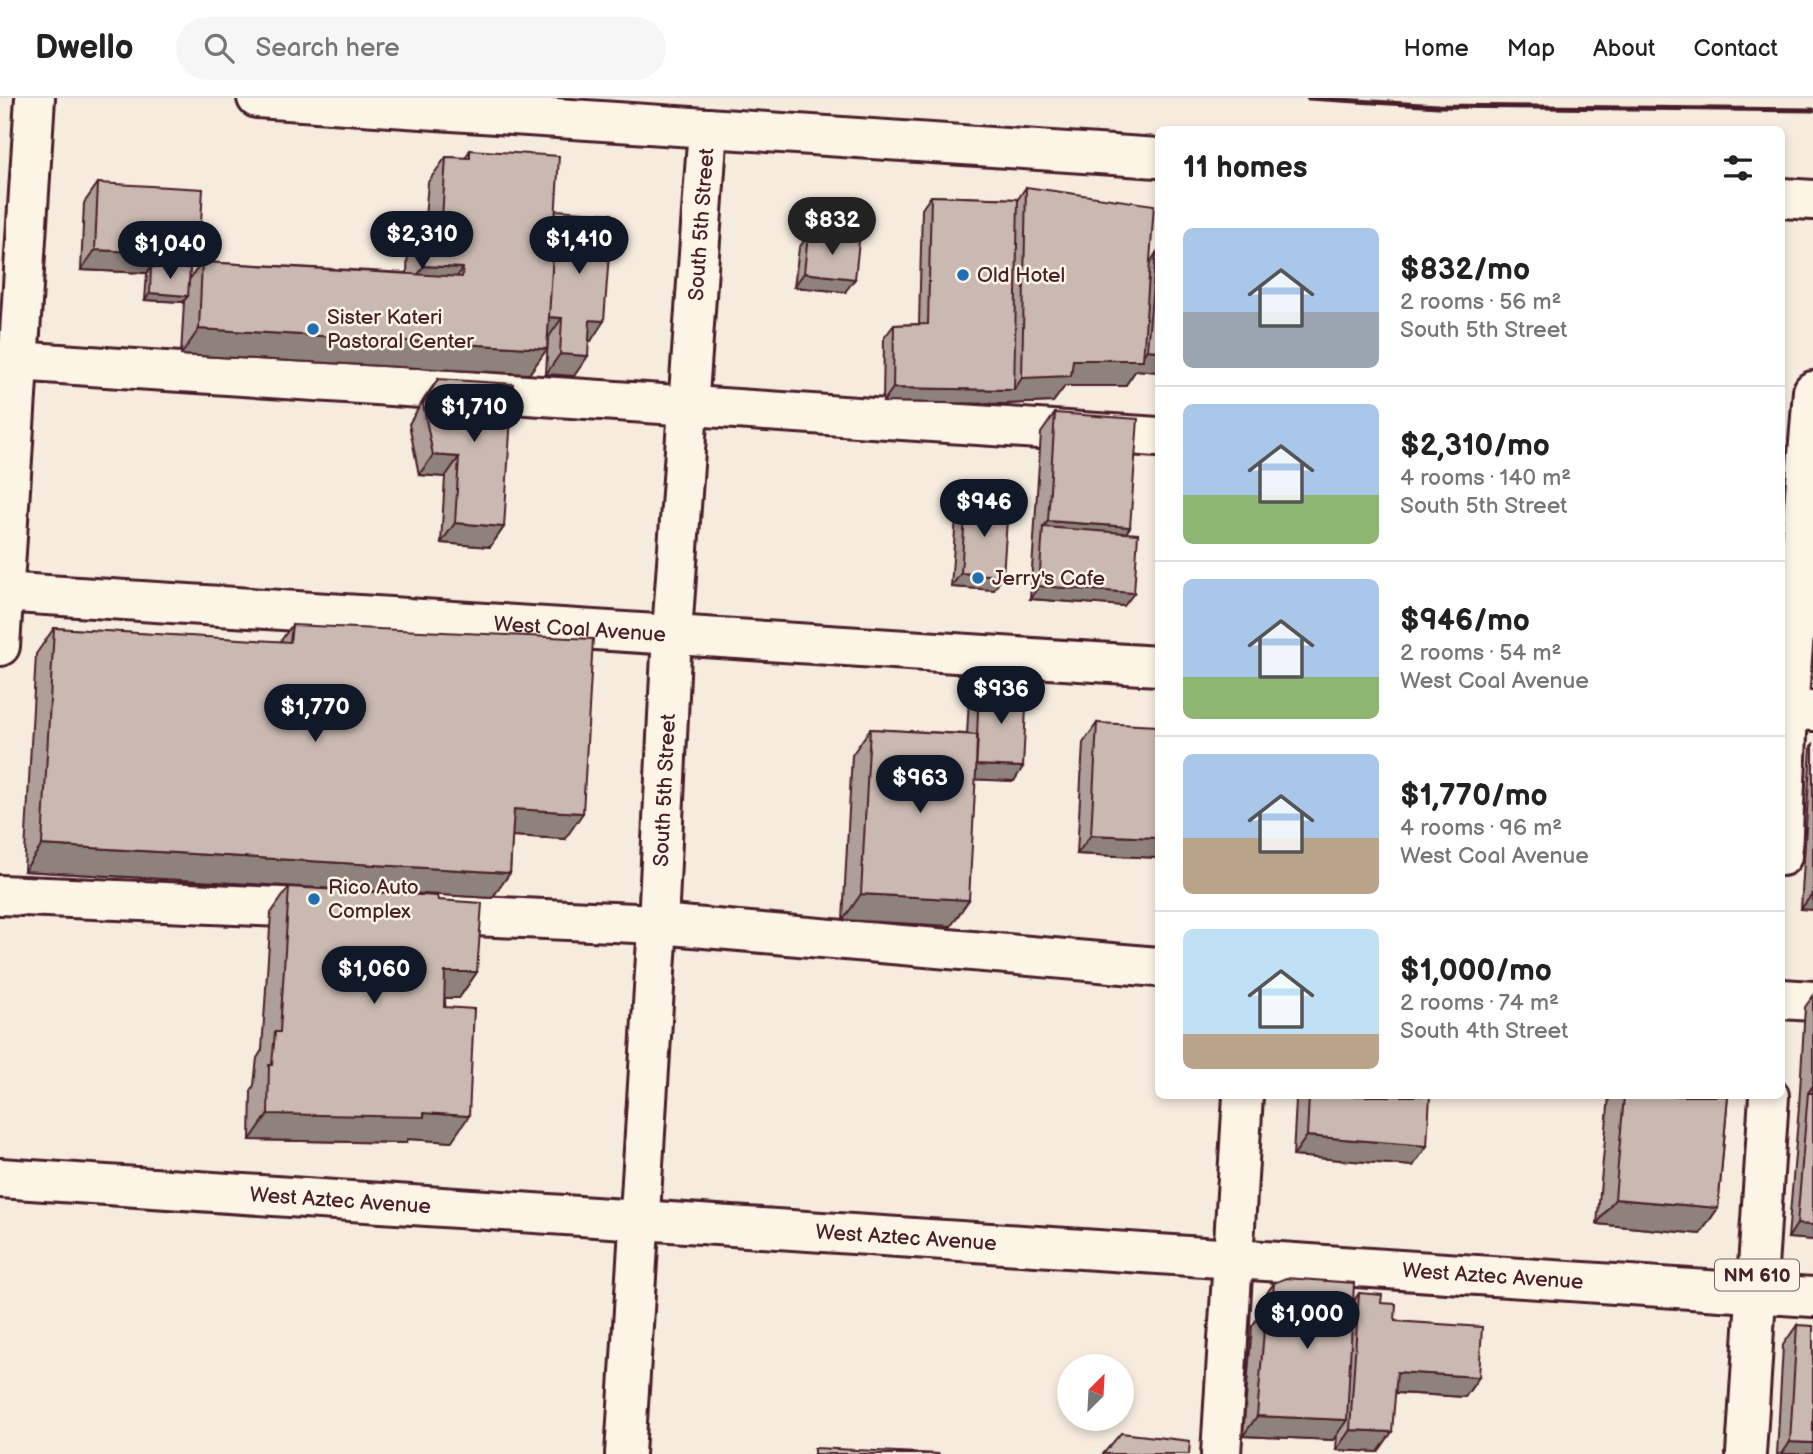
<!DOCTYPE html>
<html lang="en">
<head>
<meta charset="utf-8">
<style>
  body { margin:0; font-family:"Balsamiq Sans",sans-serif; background:#f6f6f6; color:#222; height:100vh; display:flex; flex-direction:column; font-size:26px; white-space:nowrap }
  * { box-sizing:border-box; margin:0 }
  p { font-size:23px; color:#767676 }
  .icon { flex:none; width:38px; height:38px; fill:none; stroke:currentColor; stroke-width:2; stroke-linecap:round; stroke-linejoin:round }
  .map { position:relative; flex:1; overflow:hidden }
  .side { position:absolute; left:1155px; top:28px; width:630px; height:973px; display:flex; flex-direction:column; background:#fff; border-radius:10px; box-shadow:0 4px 10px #0003 }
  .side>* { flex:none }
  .needle { width:46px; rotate:24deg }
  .fabs { position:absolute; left:1057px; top:1256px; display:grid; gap:14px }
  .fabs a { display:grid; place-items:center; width:77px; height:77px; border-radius:50%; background:#fff; box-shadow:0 4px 10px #0003; font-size:35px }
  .price { position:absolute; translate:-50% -60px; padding:0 16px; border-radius:24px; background:#111827; color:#fff; font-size:23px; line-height:46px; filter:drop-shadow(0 2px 4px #0008) }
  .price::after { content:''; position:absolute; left:50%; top:42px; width:21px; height:16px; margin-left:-10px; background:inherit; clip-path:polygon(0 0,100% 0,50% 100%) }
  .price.current { background:#222; color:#fff }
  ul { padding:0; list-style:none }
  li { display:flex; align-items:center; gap:21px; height:175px; padding:0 28px }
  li+li { border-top:2px solid #e0e0e0 }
  li span { display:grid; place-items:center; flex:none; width:196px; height:140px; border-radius:10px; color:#555 }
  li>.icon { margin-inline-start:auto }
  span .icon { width:84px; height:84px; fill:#fffc; stroke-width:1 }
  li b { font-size:30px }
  h2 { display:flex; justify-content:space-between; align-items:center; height:84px; padding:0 28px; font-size:30px }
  header { display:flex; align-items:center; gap:42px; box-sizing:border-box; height:98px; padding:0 35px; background:#fff; border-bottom:2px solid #e0e0e0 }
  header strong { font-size:33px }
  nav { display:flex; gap:38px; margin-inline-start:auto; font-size:24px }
  .search { width:490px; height:63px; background:#f6f6f6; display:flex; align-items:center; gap:18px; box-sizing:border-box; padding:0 24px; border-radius:38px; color:#767676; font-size:26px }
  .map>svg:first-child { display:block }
</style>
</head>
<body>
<header>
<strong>Dwello</strong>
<div class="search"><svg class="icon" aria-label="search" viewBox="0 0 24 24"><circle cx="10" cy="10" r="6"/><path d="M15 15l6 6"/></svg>Search here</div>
<nav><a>Home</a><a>Map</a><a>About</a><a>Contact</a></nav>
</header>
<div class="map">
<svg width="1813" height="1356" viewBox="0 0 1813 1356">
  <rect width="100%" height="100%" fill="#f5ecde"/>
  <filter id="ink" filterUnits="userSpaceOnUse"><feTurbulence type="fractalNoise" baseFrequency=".0143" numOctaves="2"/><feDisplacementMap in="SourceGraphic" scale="14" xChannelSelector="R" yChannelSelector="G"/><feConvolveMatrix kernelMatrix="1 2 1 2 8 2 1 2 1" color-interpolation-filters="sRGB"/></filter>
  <g filter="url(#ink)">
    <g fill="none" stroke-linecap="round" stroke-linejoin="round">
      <defs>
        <g id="minor">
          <path d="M0,262L1158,339"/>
          <path id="s1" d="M0,494L1158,568"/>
          <path d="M0,548L35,0"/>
          <path d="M1782,611L1813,613"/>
          <path d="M0,797L327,811"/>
          <path d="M429,816L658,826L1158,869"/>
          <path d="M1782,901L1813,903"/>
          <path id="s2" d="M625,1356L658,826L672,535L708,30"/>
          <path d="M1221,1356L1243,998"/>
        </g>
        <g id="major">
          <path d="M257,0L1158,60"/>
          <path d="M1782,100L1813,102"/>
          <path d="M1782,758L1788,612L1813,293"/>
          <path id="s3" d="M0,1080L1813,1199"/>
          <path d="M1746,1356L1769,998"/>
        </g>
      </defs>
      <use href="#minor" stroke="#4a1f2b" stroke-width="44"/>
      <use href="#major" stroke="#4a1f2b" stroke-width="44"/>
      <use href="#minor" stroke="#fcf5e5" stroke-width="38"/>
      <use href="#major" stroke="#fcf5e5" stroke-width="38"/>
      <path stroke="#4a1f2b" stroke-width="5" d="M1308,0L1438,8L1813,12"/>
    </g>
    <path fill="#ae9f98" stroke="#4a1f2b" stroke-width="2" d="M470,52L556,112L591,243H589L574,278L546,276L548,240L547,251L529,276L181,257L184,204L145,202L147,175L81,172L84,105L98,85L199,157L190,170L189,182L202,164L407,175L408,145L425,120L428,84L446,59L465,60Z
      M1026,89L1150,165L1156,155L1158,274L1136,272L1125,288H1065L1053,304L1004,306L883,304L884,240L894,227L919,226L922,111L931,98L1018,101Z
      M808,137L845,194L794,189L799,150Z
      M438,281L504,429L490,449L441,445L445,379L419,377L409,326L424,301Z
      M1055,315L1130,429L1126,435L1124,508L1030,501L1041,335Z
      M966,404L994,492L951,489L956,418Z
      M292,527L565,741L512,738L510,775L492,800L24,773L36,556L54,530L280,544Z
      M979,586L1014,683L975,681L951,828L843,822L852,657L870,631L967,636L969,600Z
      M1097,625L1158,760L1077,756L1083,645Z
      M1813,646V812L1801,811L1811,648Z
      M289,789L438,802L477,874L459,900H445L451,1044L408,1041L406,1045L250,1042L251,993L254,987L257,960L262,952L271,815Z
      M1813,898V1142L1788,1140L1799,1009L1805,909Z
      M1300,998H1430L1413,1068L1293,1058L1296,1002Z
      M1609,998H1728L1718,1110L1700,1136L1597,1126Z
      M1274,1185L1353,1204L1359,1195L1381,1205L1395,1223L1479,1279L1465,1299L1395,1295L1378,1354L1336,1352L1337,1335L1333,1342L1243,1338L1252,1228L1259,1218L1260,1205Z
      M1797,1227L1813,1356H1777L1783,1247Z"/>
    <path fill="#8d827c" stroke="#4a1f2b" stroke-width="2" d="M95,152L199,157L185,177L151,169L147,175L81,172Z
      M424,168L463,170L445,196L406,194Z
      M804,175L855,181L845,194L794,189Z
      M150,195L188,198L183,204L145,202Z
      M545,219L562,220L548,240L531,239Z
      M590,222L604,223L591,243L576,242Z
      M199,231L547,251L529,276L181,257Z
      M1147,252L1158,253V274L1136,272L1125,288H1065L1053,304L1004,306L883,304L893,290L1014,292L1022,280L1073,262H1140Z
      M560,256L588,258L574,278L546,276Z
      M433,357L459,359L445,379L419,377Z
      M1048,423L1130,429L1116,449L1043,429Z
      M455,425L504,429L490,449L441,445Z
      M961,475L1003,478L994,492L951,489Z
      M1039,488L1134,495L1124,508L1030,501Z
      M975,667L1023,669L1014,683L965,681Z
      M514,711L583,715L565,741L496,737Z
      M1091,737L1158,740V760L1077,756Z
      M42,747L510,775L492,800L24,773Z
      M1813,795V812L1801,811Z
      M861,796L969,802L951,828L843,822Z
      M445,874H477L459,900H427Z
      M1812,989H1813V1010L1808,995Z
      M424,1015L469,1018L451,1044L408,1041L406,1045L250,1042L268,1016Z
      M1307,1038L1427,1048L1413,1068L1293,1058Z
      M1615,1101L1718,1110L1700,1136L1597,1126Z
      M1797,1126L1813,1127V1142L1788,1140Z
      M1397,1274L1479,1279L1465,1299L1383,1294Z
      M1257,1318L1347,1322L1333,1342L1243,1338Z
      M1350,1332L1392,1334L1378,1354L1336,1352Z
      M1790,1344L1813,1345V1356H1782Z"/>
    <path fill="#cab9b1" stroke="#4a1f2b" stroke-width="2" d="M470,52L559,58L547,251L199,231L202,164L462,179L463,170L424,168L426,119L442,120L446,59L470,60Z
      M98,85L203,91L199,157L95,152Z
      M1026,89L1154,107L1143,262H1073L1071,278L1022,280Z
      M931,98L1018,101L1014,292L893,290L894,227L928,226Z
      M556,112L612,116L604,223L590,222L588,258L560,256L562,220L549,219Z
      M808,137L859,143L855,181L804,175Z
      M1156,155L1158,156V253L1147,252Z
      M151,169L190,170L188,198L150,195Z
      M438,281L513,286L504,429L455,425L459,359L433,357L423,306Z
      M1055,315L1138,321L1130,429L1048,423Z
      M966,404L1008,407L1003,478L961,475Z
      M1043,429L1138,436L1134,495L1039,488Z
      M292,527L593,541L583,715L514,711L510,775L42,747L54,530L290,544Z
      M979,586L1027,589L1023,669L976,667Z
      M1097,625L1158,628V740L1091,737Z
      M870,631L978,637L969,802L861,796Z
      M289,789L437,798L438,802L482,805L477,874H445L444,909L474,911L469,1018L424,1015V1019L268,1016L269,967H272L275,934H280Z
      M1808,995H1813V1127L1797,1126Z
      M1309,998H1430L1427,1048L1307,1038Z
      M1624,998H1728L1718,1110L1615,1101Z
      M1286,1180L1354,1185L1347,1322L1257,1318L1266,1208L1272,1209L1274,1185Z
      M1359,1195L1382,1197L1381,1205L1396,1206L1395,1223L1482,1229L1479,1279L1397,1274L1392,1334L1350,1332Z
      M1797,1227L1813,1228V1345L1790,1344Z
      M1121,1335L1190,1343L1189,1356H1103Z
      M814,1350L940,1356H814Z"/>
  </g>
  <g fill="#1f6fb2" stroke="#fcf5e5" stroke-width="2.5">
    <circle cx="963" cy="177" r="7"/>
    <circle cx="313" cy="231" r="7"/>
    <circle cx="978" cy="480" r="7"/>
    <circle cx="314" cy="801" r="7"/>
  </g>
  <g text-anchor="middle" stroke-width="5" stroke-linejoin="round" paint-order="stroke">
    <rect fill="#fcf5e5" stroke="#7f5f63" stroke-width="2" x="1715" y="1161.5" width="84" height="31" rx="5"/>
    <g font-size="19" font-weight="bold" fill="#4a1f2b">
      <text x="1757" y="1184">NM 610</text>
    </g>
    <g font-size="21" fill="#4a1f2b" stroke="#fcf5e5">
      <text dy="7" stroke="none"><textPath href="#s2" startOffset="1232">South 5th Street</textPath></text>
      <text dy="7" stroke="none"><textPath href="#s1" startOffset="581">West Coal Avenue</textPath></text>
      <text dy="7" stroke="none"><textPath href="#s2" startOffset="665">South 5th Street</textPath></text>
      <text dy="7" stroke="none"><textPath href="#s3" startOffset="341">West Aztec Avenue</textPath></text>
      <text dy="7" stroke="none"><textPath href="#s3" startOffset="908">West Aztec Avenue</textPath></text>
      <text dy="7" stroke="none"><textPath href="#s3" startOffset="1496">West Aztec Avenue</textPath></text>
    </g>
    <g font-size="21" fill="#4a1f2b" stroke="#fcf5e5" text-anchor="start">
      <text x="977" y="184">Old Hotel</text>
      <text x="327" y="226">Sister Kateri<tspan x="327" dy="24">Pastoral Center</tspan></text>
      <text x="992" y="487">Jerry's Cafe</text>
      <text x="328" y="796">Rico Auto<tspan x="328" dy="24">Complex</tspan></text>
    </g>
  </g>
</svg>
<div class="fabs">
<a><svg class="needle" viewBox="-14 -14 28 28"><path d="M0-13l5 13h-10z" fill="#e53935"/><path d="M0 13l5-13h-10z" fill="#767676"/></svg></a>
</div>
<b class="price current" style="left:832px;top:159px">$832</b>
<b class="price" style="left:422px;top:173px">$2,310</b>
<b class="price" style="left:579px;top:178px">$1,410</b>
<b class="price" style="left:170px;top:183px">$1,040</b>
<b class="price" style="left:474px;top:346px">$1,710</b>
<b class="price" style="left:984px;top:441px">$946</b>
<b class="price" style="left:1001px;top:628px">$936</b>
<b class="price" style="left:315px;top:646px">$1,770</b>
<b class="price" style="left:920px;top:717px">$963</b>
<b class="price" style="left:374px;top:908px">$1,060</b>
<b class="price" style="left:1307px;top:1253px">$1,000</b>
<section class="side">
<h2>11 homes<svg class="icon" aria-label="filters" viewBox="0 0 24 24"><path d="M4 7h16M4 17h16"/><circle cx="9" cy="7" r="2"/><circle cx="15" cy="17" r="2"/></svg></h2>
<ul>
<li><span style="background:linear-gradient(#a9c7e8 60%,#9aa5b1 0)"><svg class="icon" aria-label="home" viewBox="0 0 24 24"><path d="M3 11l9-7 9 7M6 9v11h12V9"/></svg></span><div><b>$832/mo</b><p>2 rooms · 56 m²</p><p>South 5th Street</p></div></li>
<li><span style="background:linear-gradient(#a9c7e8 65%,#8fb573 0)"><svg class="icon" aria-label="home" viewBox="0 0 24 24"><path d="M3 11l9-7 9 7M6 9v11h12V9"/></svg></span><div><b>$2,310/mo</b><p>4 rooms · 140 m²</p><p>South 5th Street</p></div></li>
<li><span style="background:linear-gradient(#a9c7e8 70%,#8fb573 0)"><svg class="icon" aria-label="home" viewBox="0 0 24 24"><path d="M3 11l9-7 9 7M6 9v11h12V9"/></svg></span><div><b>$946/mo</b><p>2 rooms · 54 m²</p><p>West Coal Avenue</p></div></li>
<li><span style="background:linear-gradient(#a9c7e8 60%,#b9a48a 0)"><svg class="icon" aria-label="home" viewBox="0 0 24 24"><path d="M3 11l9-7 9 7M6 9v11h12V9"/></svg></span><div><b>$1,770/mo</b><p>4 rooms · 96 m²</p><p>West Coal Avenue</p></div></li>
<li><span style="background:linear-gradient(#bfe0f5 75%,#b9a48a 0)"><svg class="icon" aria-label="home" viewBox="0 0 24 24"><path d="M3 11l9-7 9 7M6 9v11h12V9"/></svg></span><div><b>$1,000/mo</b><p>2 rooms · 74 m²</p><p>South 4th Street</p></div></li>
</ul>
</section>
</div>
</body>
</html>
